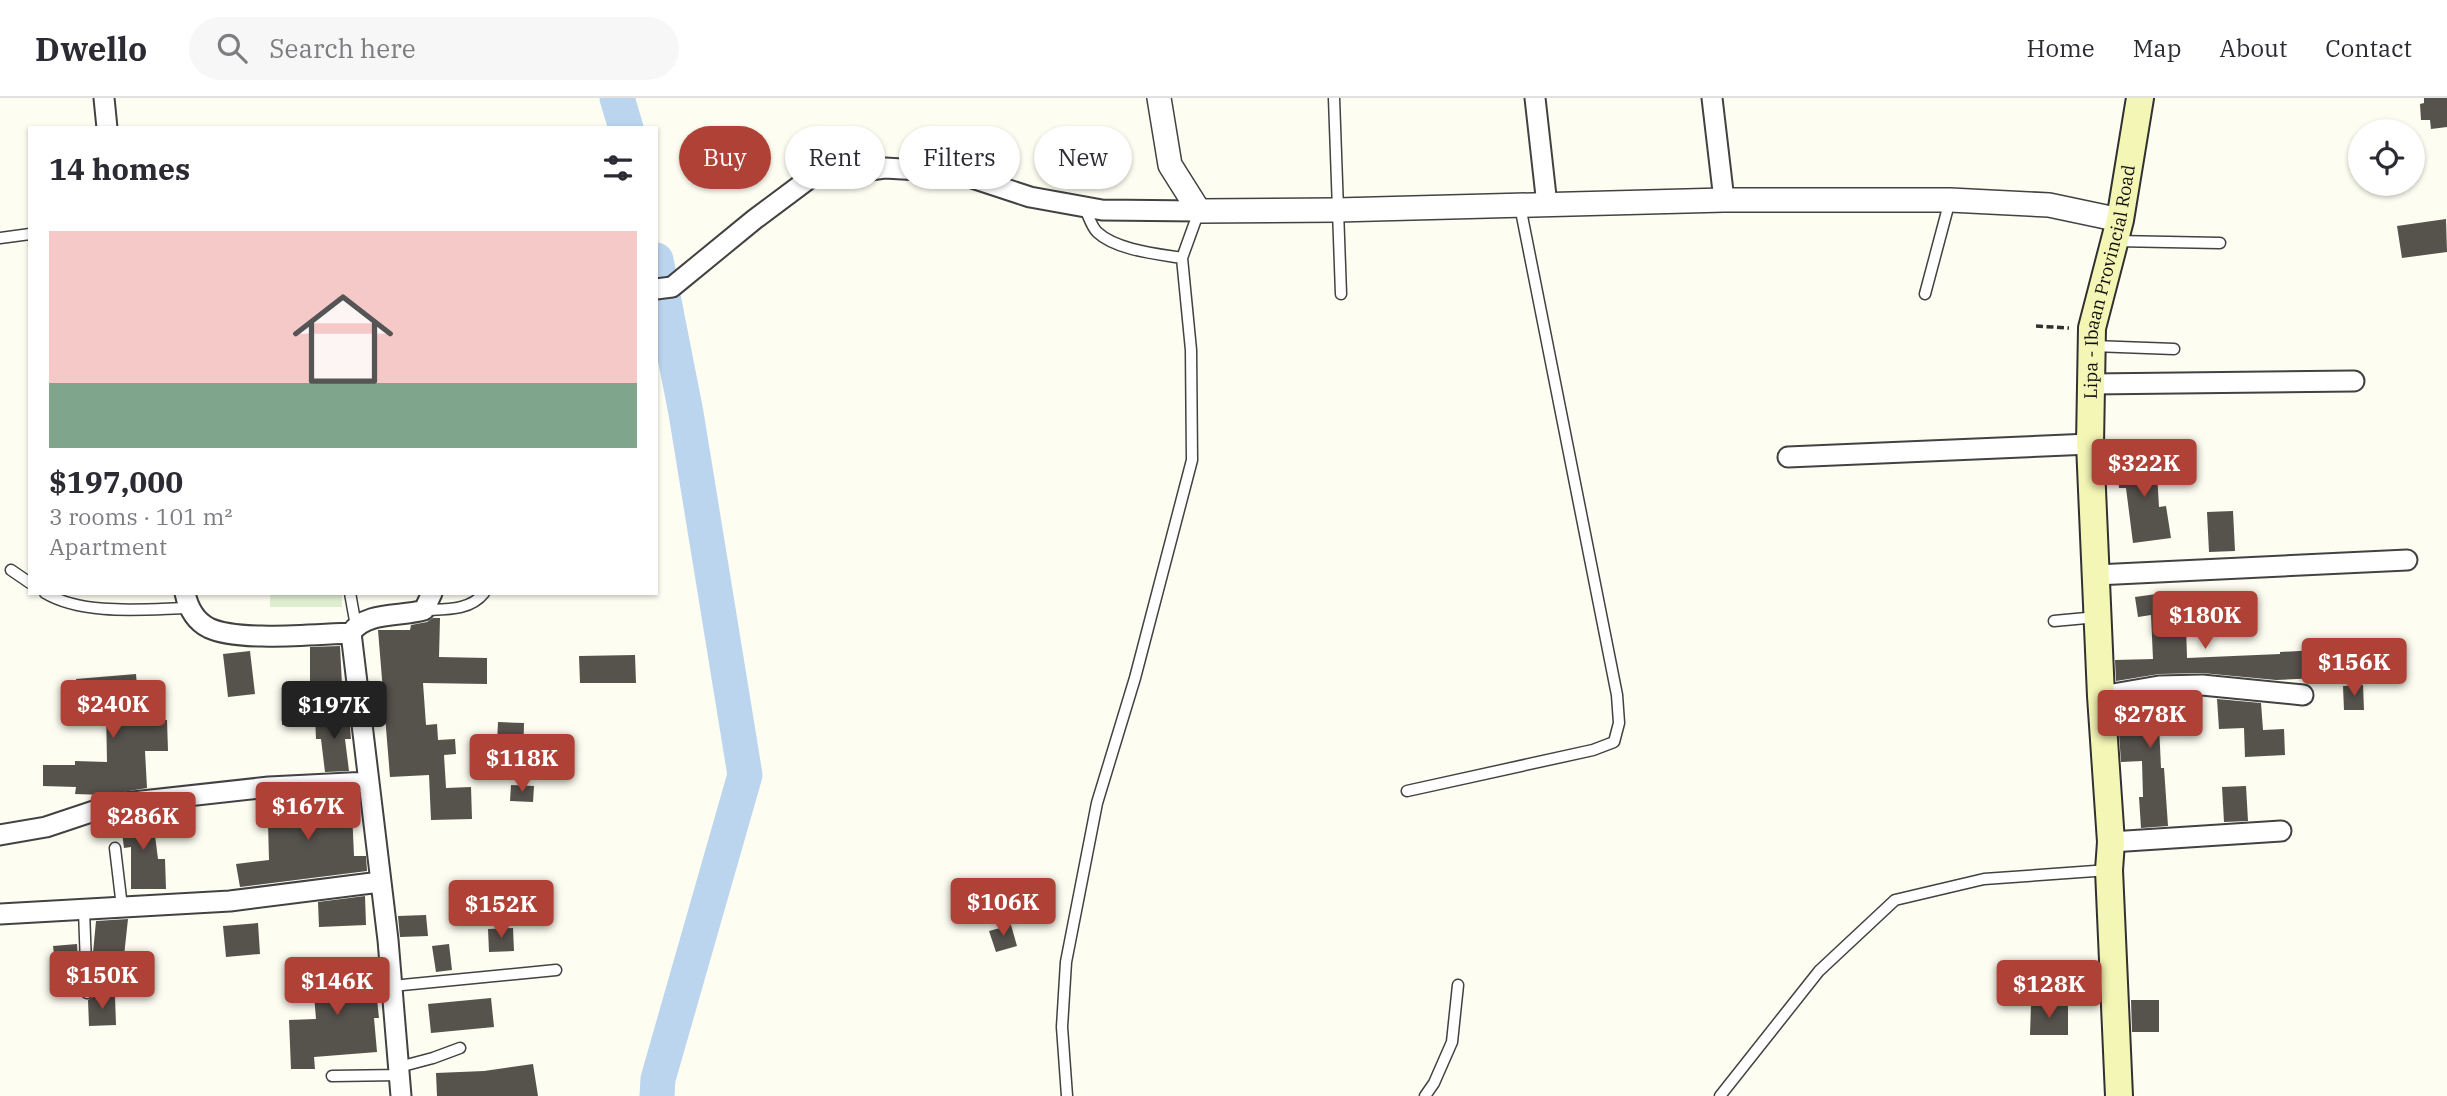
<!DOCTYPE html>
<html lang="en">
<head>
<meta charset="utf-8">
<style>
  body { margin:0; font-family:"IBM Plex Serif",serif; background:#f7f7f7; color:#2b2b33; height:100vh; display:flex; flex-direction:column; font-size:26px; white-space:nowrap }
  * { box-sizing:border-box; margin:0 }
  p { font-size:23px; color:#7c7c81 }
  .icon { flex:none; width:38px; height:38px; fill:none; stroke:currentColor; stroke-width:2; stroke-linecap:round; stroke-linejoin:round }
  .map { position:relative; flex:1; overflow:hidden }
  .details { position:absolute; left:28px; top:28px; width:630px; height:469px; display:flex; flex-direction:column; background:#fff; border-radius:0px; box-shadow:0 2px 5px #0004 }
  .details>* { flex:none }
  .top-card { position:absolute; left:679px; top:28px; width:665px; height:63px; display:flex; gap:14px }
  .buttons { position:absolute; left:2348px; top:21px; display:grid; gap:14px }
  .buttons a { display:grid; place-items:center; width:77px; height:77px; border-radius:50%; background:#fff; box-shadow:0 2px 5px #0004; font-size:35px }
  .price { position:absolute; translate:-50% -60px; padding:0 16px; border-radius:7px; background:#b04136; color:#fff; font-size:23px; line-height:46px; filter:drop-shadow(0 2px 4px #0008) }
  .price::after { content:''; position:absolute; left:50%; top:42px; width:21px; height:16px; margin-left:-10px; background:inherit; clip-path:polygon(0 0,100% 0,50% 100%) }
  .price.on { background:#222; color:#fff }
  ul { padding:0; list-style:none }
  li { display:grid; align-content:center; gap:14px; height:371px; padding:0 21px }
  li+li { border-top:2px solid #e1e1e2 }
  li span { display:grid; place-items:center; height:217px; border-radius:0px; color:#555 }
  li>.icon { margin-inline-start:auto }
  span .icon { width:126px; height:126px; fill:#fffc; stroke-width:1 }
  li b { font-size:30px }
  h2 { display:flex; justify-content:space-between; align-items:center; height:84px; padding:0 21px; font-size:30px }
  .tag { padding:0 24px; border-radius:32px; background:#fff; box-shadow:0 2px 5px #0004; font-size:24px; line-height:63px }
  .tag.on { background:#b04136; color:#fff }
  header { display:flex; align-items:center; gap:42px; box-sizing:border-box; height:98px; padding:0 35px; background:#fff; border-bottom:2px solid #e1e1e2 }
  header strong { font-size:33px }
  nav { display:flex; gap:38px; margin-inline-start:auto; font-size:24px }
  .search { width:490px; height:63px; background:#f7f7f7; display:flex; align-items:center; gap:18px; box-sizing:border-box; padding:0 24px; border-radius:38px; color:#7c7c81; font-size:26px }
  .map>svg:first-child { display:block }
</style>
</head>
<body>
<header>
<strong>Dwello</strong>
<div class="search"><svg class="icon" aria-label="search" viewBox="0 0 24 24"><circle cx="10" cy="10" r="6"/><path d="M15 15l6 6"/></svg>Search here</div>
<nav><a>Home</a><a>Map</a><a>About</a><a>Contact</a></nav>
</header>
<div class="map">
<svg width="2447" height="998" viewBox="0 0 2447 998">
  <rect width="100%" height="100%" fill="#fdfdf2"/>
  <path fill="#dfedd0" d="M270,495H342V509H270Z"/>
  <g fill="none" stroke-linecap="round" stroke-linejoin="round">
    <path stroke="#bcd5ef" stroke-width="35" d="M617,0L626,30
      M656,162L686,315L745,677L658,981L657,998"/>
  </g>
  <path fill="#56524c" d="M2424,0H2447V29L2431,31L2430,22H2421L2420,6L2424,5Z
    M2446,121L2447,154L2402,160L2397,128Z
    M2156,358L2159,409L2166,408L2171,440L2133,445L2126,390H2119L2117,361Z
    M2233,413L2235,453L2209,454L2207,414Z
    M2178,493L2182,529L2186,528L2187,560L2280,556V554L2317,552L2319,580L2276,582L2202,575L2159,576L2116,583L2115,562L2153,561L2151,517L2138,519L2135,499Z
    M433,520H440L439,559L487,560V586L423,585L426,627L437,626L438,642L455,641L456,656L444,657L446,690L471,689L472,721L431,722L429,677L390,679L378,532H410L411,527L427,524Z
    M340,548L342,587H310V549Z
    M250,553L255,596L228,599L223,556Z
    M635,557L636,585H580L579,558Z
    M136,576L140,622H167L168,653H145L147,690L104,697L75,696L76,689L43,688V667H75V663L107,664L106,610L79,612L76,581Z
    M2363,587L2364,612H2344L2343,588Z
    M2160,600H2188L2190,624L2159,627L2161,670H2164L2168,728L2141,730L2139,699H2143L2142,663L2121,664L2117,608Z
    M2217,601L2261,605L2263,632L2284,631L2285,657L2245,659L2244,630L2219,631Z
    M307,606V626L282,627V607Z
    M349,617L351,641H345L349,673L325,674L321,641H316L315,618Z
    M498,624L524,625L523,666L496,665Z
    M511,687L534,688L533,704L510,703Z
    M2246,688L2248,723L2224,724L2222,689Z
    M358,697L360,713H352L354,758H366L367,773L240,789L236,766L269,762L268,725H277L276,701Z
    M152,714L158,761H165L166,791H131V749L124,750L120,718Z
    M365,798L366,827L319,829L318,804Z
    M426,817L428,838L400,839L398,818Z
    M128,821L124,858L93,855L96,823Z
    M258,825L260,856L226,859L223,828Z
    M1011,827L1017,848L996,854L989,833Z
    M513,830L514,853L489,854L488,831Z
    M77,846L79,878L57,880L53,848Z
    M449,846L452,872L436,874L432,848Z
    M369,864L371,892H376L379,920H374L377,954L314,959L315,971H291L289,922L316,921L314,897L320,896L319,867Z
    M115,898L116,927L89,928L88,902L93,899Z
    M491,900L494,929L431,935L428,906Z
    M2131,902H2159V934H2132Z
    M2031,906H2068V937H2030Z
    M533,966L538,998H437L436,975L484,973Z"/>
  <g fill="none" stroke-linecap="round" stroke-linejoin="round">
    <defs>
      <path id="service" d="M1334,0L1341,196
        M1084,109C1088,116 1091,128 1097,134C1116,152 1157,156 1182,160
        M0,140L30,136
        M2115,143L2220,145
        M1925,196L1950,102
        M2093,248L2174,251
        M11,472L30,485
        M45,495C84,518 145,511 188,510
        M350,495L356,528
        M425,512C445,511 470,513 484,495
        M2054,523L2097,519
        M1407,693L1593,652L1614,644L1619,625L1617,597L1520,108
        M115,750L122,809
        M84,812L87,895
        M392,888L556,872
        M399,969L433,960L460,950
        M332,978L400,977
        M1067,998L1062,929L1066,864L1097,705L1135,580L1192,362L1191,252L1182,160L1199,113
        M1425,998L1434,985L1452,944L1458,887
        M1720,998L1819,873L1895,802L1984,781L2109,772"/>
      <path id="minor" d="M104,0L107,30
        M1535,0L1547,107
        M1712,0L1724,102
        M656,191L672,189L755,121L810,80L885,70L954,74L1030,99L1102,112L1199,113
        M2091,286L2354,283
        M1788,359L2090,346
        M2096,477L2407,462
        M185,495C188,509 195,523 209,530C239,544 315,536 351,535
        M2101,598L2159,588L2202,587L2303,597
        M0,737L46,729L115,706L269,689L369,684
        M2111,744L2281,733
        M0,816L230,803L380,784
        M401,998L388,842L351,535C366,513 401,519 424,512L432,495"/>
      <path id="tertiary" d="M1159,0L1170,67L1199,113L1337,112L1724,102H1950L2049,107L2120,122"/>
      <g id="secondary">
        <path id="s1" d="M2119,998L2109,772L2111,744L2101,598L2090,346L2092,230L2120,122L2140,0"/>
      </g>
    </defs>
    <use href="#service" stroke="#424242" stroke-width="13"/>
    <use href="#minor" stroke="#424242" stroke-width="23"/>
    <use href="#tertiary" stroke="#424242" stroke-width="26"/>
    <use href="#secondary" stroke="#313131" stroke-width="30"/>
    <path stroke="#313131" stroke-width="3.5" stroke-dasharray="7 3.5" stroke-linecap="butt" d="M2036,228L2069,230"/>
    <use href="#service" stroke="#fff" stroke-width="10"/>
    <use href="#minor" stroke="#fff" stroke-width="19"/>
    <use href="#tertiary" stroke="#fff" stroke-width="23"/>
    <use href="#secondary" stroke="#f4f6b5" stroke-width="26"/>
  </g>
  <g text-anchor="middle" stroke-width="7" stroke-linejoin="round" paint-order="stroke">
    <g font-size="18" fill="#0f0f0f" stroke="#fff">
      <text dy="6" stroke="none"><textPath href="#s1" startOffset="817">Lipa - Ibaan Provincial Road</textPath></text>
    </g>
  </g>
</svg>
<div class="buttons">
<a><svg class="icon" aria-label="locate" viewBox="0 0 24 24"><circle cx="12" cy="12" r="6"/><path d="M12 2v4M12 18v4M2 12h4M18 12h4"/></svg></a>
</div>
<b class="price" style="left:2144px;top:401px">$322K</b>
<b class="price" style="left:2205px;top:553px">$180K</b>
<b class="price" style="left:2354px;top:600px">$156K</b>
<b class="price" style="left:113px;top:642px">$240K</b>
<b class="price on" style="left:334px;top:643px">$197K</b>
<b class="price" style="left:2150px;top:652px">$278K</b>
<b class="price" style="left:522px;top:696px">$118K</b>
<b class="price" style="left:308px;top:744px">$167K</b>
<b class="price" style="left:143px;top:754px">$286K</b>
<b class="price" style="left:1003px;top:840px">$106K</b>
<b class="price" style="left:501px;top:842px">$152K</b>
<b class="price" style="left:102px;top:913px">$150K</b>
<b class="price" style="left:337px;top:919px">$146K</b>
<b class="price" style="left:2049px;top:922px">$128K</b>
<div class="top-card">
<a class="tag on">Buy</a>
<a class="tag">Rent</a>
<a class="tag">Filters</a>
<a class="tag">New</a>
</div>
<section class="details">
<h2>14 homes<svg class="icon" aria-label="filters" viewBox="0 0 24 24"><path d="M4 7h16M4 17h16"/><circle cx="9" cy="7" r="2"/><circle cx="15" cy="17" r="2"/></svg></h2>
<ul>
<li><span style="background:linear-gradient(#f6c9c9 70%,#7fa58c 0)"><svg class="icon" aria-label="home" viewBox="0 0 24 24"><path d="M3 11l9-7 9 7M6 9v11h12V9"/></svg></span><div><b>$197,000</b><p>3 rooms · 101 m²</p><p>Apartment</p></div></li>
</ul>
</section>
</div>
</body>
</html>
